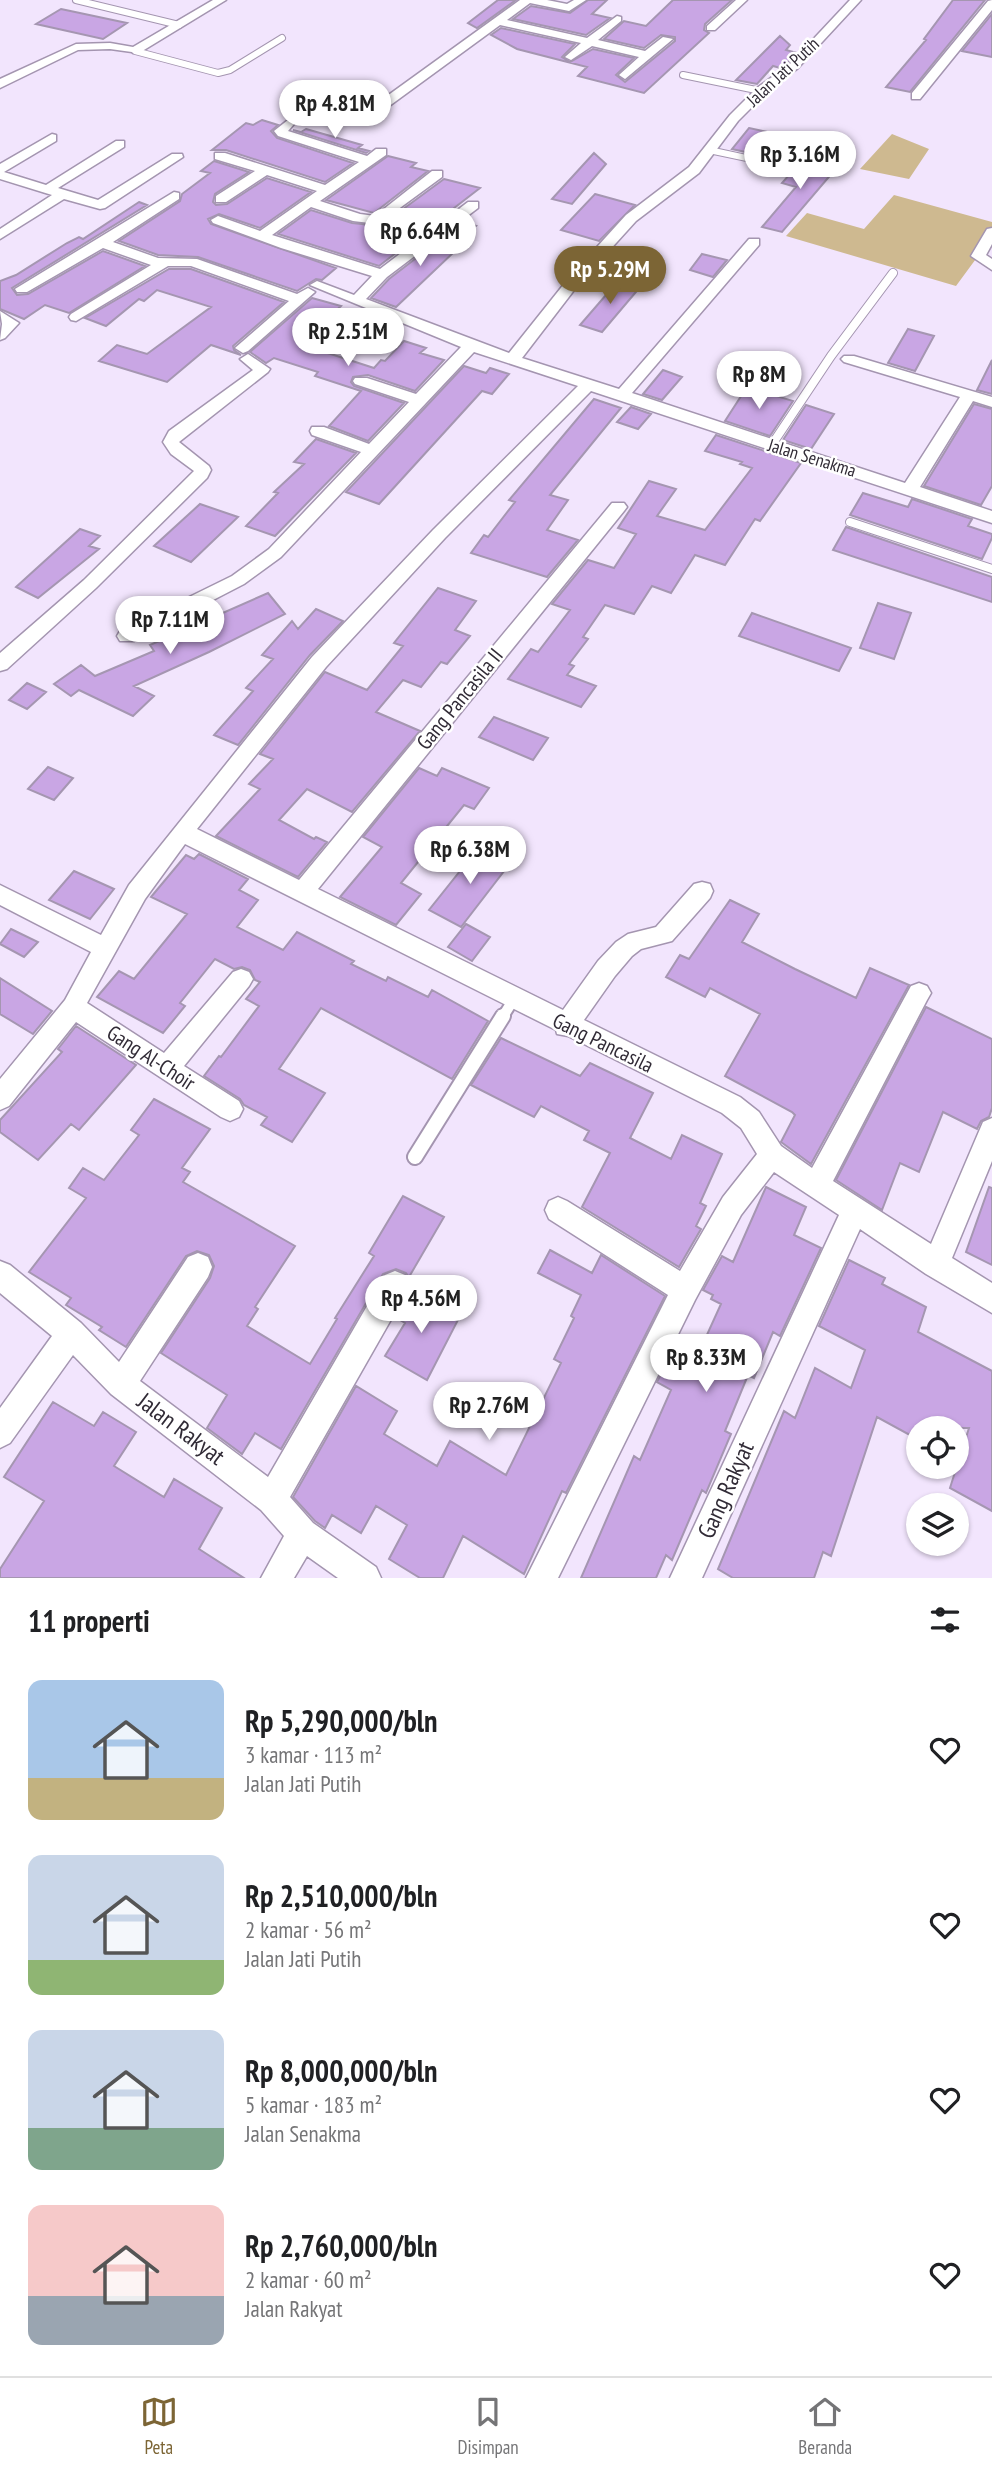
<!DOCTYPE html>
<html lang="id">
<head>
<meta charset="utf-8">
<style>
  body { margin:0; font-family:"PT Sans Narrow",sans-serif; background:#f2f2f2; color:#202124; height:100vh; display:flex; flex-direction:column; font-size:26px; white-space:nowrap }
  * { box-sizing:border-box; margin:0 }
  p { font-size:23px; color:#757577 }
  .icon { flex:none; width:38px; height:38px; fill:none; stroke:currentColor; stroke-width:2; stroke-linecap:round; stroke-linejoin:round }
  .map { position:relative; height:1578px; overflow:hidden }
  .details { display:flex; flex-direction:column; background:#fff; flex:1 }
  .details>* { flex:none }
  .controls { position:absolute; left:906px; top:1416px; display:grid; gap:14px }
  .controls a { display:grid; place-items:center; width:63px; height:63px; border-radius:50%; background:#fff; box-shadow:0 2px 5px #0004; font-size:35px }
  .price { position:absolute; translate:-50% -60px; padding:0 16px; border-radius:24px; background:#fff; color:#222; font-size:23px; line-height:46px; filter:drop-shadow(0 2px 4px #0008) }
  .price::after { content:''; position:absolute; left:50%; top:42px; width:21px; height:16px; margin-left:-10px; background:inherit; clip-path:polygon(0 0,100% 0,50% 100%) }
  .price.current { background:#7c6535; color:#fff }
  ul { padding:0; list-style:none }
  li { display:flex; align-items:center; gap:21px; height:175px; padding:0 28px }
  li span { display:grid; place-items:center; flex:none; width:196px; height:140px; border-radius:14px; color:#555 }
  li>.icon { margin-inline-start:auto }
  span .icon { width:84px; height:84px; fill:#fffc; stroke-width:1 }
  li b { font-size:30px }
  h2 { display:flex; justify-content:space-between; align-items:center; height:84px; padding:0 28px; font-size:30px }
  .dock { display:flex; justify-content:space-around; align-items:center; height:98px; border-top:2px solid #e0e0e0; background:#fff; font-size:19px; color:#757577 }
  .dock a { display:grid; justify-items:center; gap:4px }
  .dock .current { color:#7c6535 }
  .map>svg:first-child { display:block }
</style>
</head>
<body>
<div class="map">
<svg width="992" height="1578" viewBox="0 0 992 1578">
  <rect width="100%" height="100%" fill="#f2e5fd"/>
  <path fill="#ceb990" d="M892,134L929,149L909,179L860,169Z
    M894,195L992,222V237L956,286L786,236L807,213L864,229Z"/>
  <path fill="#c9a6e4" stroke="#a596b1" stroke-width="2" d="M498,0H516L477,28L468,23Z
    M588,0H607L592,14L610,18L586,35L513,19L531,6L570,13Z
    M673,0H732L705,24L704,30L709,33L644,93L578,76L587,67L517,49L491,35L501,28L575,44L562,57L570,62L593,49L634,58L616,75L625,82L675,41V37L661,35L644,48L604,39L624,21L646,26Z
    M953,0H985L910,92L886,87L926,40L924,39Z
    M61,9L127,23L103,39L36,24Z
    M992,14V57L962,51Z
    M780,36L790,45L786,50L797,53L788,62L780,68L773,66L757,84L736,80Z
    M262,120L278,125L271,131L277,138L353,163L325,182L226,150H212L246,123L253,125Z
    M749,128L790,137L773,158L732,149Z
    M306,129L362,145L358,148L369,151L366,153L293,130L301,132Z
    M594,153L606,164L572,204L552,199Z
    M388,156L416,163L411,167L428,171L374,213L326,200Z
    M805,157L839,165L782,232L762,227L796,187L782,183Z
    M214,161L249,172L215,194L213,202L216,205L227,204L267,178L311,192L260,228L219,214L208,219L211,224L336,268L322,280L316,279L297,291L198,257L158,255L119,241L180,201L182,194L210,173L201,171Z
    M444,179L480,188L379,266L278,234L311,210L352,223L380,226Z
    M595,194L635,205L599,241L561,230Z
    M139,202L147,205L12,288L17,295L28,294L103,251L145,266L69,313L45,305L24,319L0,309V281L16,275L67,243L79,237L83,239Z
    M463,222L476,226L449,249L455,251L396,307L371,298L389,279Z
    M702,254L727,260L713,277L690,270Z
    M169,269H191L284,302L233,346L234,350L241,355L211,345L167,382L99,361L117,345L147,354L211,307L157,290L144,301L139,299L106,326L85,318Z
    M619,280L641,286L602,332L580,325Z
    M312,298L341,306L300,344L374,368L381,360L385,361L404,341L426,348L420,353L444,360L415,391L368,375L353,377L351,382L354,386L404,403L368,441L329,426L361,391L315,376L318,372L274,358L266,363L250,352Z
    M908,329L934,336L915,371L888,363Z
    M992,360V394L977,390Z
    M464,366L486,373L490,368L509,374L492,394L482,391L379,504L346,492Z
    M663,370L682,377L662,400L643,394Z
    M747,387L793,401L770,436L725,421Z
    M594,399L621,408L550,495L568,500L547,530L578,540L547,577L471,553L484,535L488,537L515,502L509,500Z
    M974,404L992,409V486L981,505L924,486Z
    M806,405L834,414L811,449L783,440Z
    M631,407L651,414L638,429L617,422Z
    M716,435L801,463L760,521L755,519L725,565L695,555L671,593L652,586L634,614L605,605L583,637L588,639L569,664L574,666L567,675L596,686L581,707L508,679L531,649L538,652L570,610L552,604L588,560L614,568L636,534L618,528L649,481L676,489L657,516L705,530L752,468L740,464L742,462L705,451Z
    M316,439L356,453L275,536L246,526L278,493L274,492L304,464L294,462Z
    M863,493L908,507L912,499L972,519L968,526L992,534V538L982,559L850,515Z
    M200,504L238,517L191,562L154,546Z
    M846,527L992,577V602L833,550Z
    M80,529L100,536L89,546L99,549L38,598L16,587Z
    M438,588L476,601L455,630L470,636L447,664L441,662L421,687L403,680L376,712L420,731L352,812L307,789L279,820L314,839L316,837L327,842L298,877L216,836L260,789L249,784L273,759L260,754L325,672L367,690L403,646L394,643Z
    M268,593L285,614L209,652L134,686L154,696L133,716L79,690L71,696L54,684L81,665L95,676L154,651L150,645Z
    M878,603L911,613L894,659L860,648Z
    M316,609L343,621L310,655L238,745L214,735L253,691L246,688L273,659L262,655L292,621L298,629Z
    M752,613L851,648L839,671L739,636Z
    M27,683L46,692L27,709L9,700Z
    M494,717L548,738L533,760L479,737Z
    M48,767L73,778L54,800L28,789Z
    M419,768L437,776L442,768L489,788L474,809L464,805L401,883L421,894L396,925L340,897L382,847L363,837Z
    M480,846L511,862L461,927L429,910Z
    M199,854L248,879L239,890L258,900L237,927L283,950L297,932L354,961L351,964L386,981L388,977L428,997L432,990L488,1021L452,1079L321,1008L279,1069L325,1093L292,1142L261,1125L267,1117L244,1105L240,1099L204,1076L219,1056L221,1057L259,1006L246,999L260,982L255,980L250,970L242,967L234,969L215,959L180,1003L185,1006L163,1033L97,997L119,971L134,979L187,914L151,897L186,855L194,859Z
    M74,871L114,889L90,919L49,900Z
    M730,900L759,914L742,942L795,969L856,998L870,968L909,985L811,1164L781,1142L795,1115L792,1112L725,1076L760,1014L710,988L705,997L666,977L680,955L689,959Z
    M466,924L490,937L472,961L448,947Z
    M11,929L38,942L24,957L0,944Z
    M0,978L52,1011L33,1034L0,1014Z
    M926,1007L992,1039V1108L989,1117L981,1121L977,1129L943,1112L919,1172L900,1163L882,1210L836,1180Z
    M76,1026L136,1065L79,1130L71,1124L38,1160L0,1132V1120L62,1052L58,1049Z
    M501,1038L580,1076L590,1063L653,1093L630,1138L671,1159L682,1135L722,1154L700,1203L706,1206L696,1226L701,1229L679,1267L582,1207L610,1153L584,1140L589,1131L541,1106L534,1117L471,1085Z
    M154,1099L210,1129L182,1168L190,1172L183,1182L295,1246L255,1307L258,1309L247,1326L310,1364L337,1319L335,1318L374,1256L369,1253L403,1196L444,1217L409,1277L406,1273L396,1269L383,1274L281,1449L255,1433L242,1454L207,1428L227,1395L161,1353L210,1278L214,1266L209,1255L197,1251L186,1256L126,1347L99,1330L102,1327L66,1305L71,1298L29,1272L86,1198L69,1188L83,1168L104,1180L139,1135L131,1130Z
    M766,1187L806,1207L794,1235L821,1248L780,1336L773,1332L754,1378L748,1375L725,1431L731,1434L706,1493L702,1490L672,1560L666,1555L656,1578H581L634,1456L640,1460L671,1390L657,1382L675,1347L696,1359L721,1304L711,1299L713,1295L703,1290L722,1256L733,1262Z
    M989,1187L992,1188V1265L966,1252Z
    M550,1250L592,1273L601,1255L665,1296L566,1493L562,1491L524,1574L463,1536L443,1578H420L389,1559L407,1525L376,1506L361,1533L332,1515L325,1528L315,1521L293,1497L356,1386L397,1411L384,1434L437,1466L450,1441L506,1475L561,1363L554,1359L574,1318L571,1316L581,1295L538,1273Z
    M849,1260L885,1278L882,1284L926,1307L918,1332L992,1371V1511L950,1488L969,1428H919V1440L877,1417L831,1556L823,1552L814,1578H733L718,1569L784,1411L795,1418L815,1368L851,1388L865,1350L819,1326Z
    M410,1290L459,1318L427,1380L385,1356L405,1323L395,1317Z
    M53,1402L94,1426L103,1412L136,1432L114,1466L164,1497L174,1479L222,1508L199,1549L244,1578H0V1569L44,1501L4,1477Z"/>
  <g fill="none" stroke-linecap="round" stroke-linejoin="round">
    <defs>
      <path id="lane-far3" d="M76,0L179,25
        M135,51L218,73L230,70L282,38
        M683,75L761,91
        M709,150L770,163"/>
      <path id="lane-far2" d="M771,446L831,356L893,273
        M850,522L992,569"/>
      <path id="lane-far1" d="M502,1018L514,999"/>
      <path id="lane" d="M415,1157L503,1016"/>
      <path id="street" d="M213,0H226L139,53L110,49L78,50L0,88V79L76,44L110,43L133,47Z
        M520,0H547L567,4L574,0H586L569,11L530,3L507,20L587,38L617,16L621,17V21L598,40L645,51L663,37L673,39L625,79L619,75L639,57L592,46L571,60L565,57L581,43L500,25L366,123H358V117Z
        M736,0H747L715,30H707V26Z
        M850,0H861L798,68L765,94L738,121L699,173L636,221L578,285L522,358L619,389L749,239H759V245L632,393L905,483L960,397L844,362L841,359L844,356H854L992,397V407L973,401L920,487L992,511V523L591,391L445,538L326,667L197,829L299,880L612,503H624L627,507L624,511L318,889L563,1010L598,961L616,942L628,934L656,927L694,884L702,882L710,884L713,891L710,898L672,941L641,949L632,956L615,976L584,1020L740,1097L759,1112L781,1146L812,1168L911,986L919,983L927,986L931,993L927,1000L833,1181L931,1244L983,1122L992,1118V1161L952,1258L992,1283V1313L926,1274L860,1229L702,1578H670L839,1215L774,1172L741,1215L695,1300L558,1578H526L668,1295L549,1219L545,1210L549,1201L558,1197L567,1201L680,1271L723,1197L757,1154L741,1128L722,1113L568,1036L557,1034L556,1030L185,844L145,899L87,1003L164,1053L233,972L241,969L249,972L253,979L249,986L184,1066L239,1101L243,1109L239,1117L230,1121L221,1117L76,1022L9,1106L0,1110V1079L65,1000L91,952L0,905V885L101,935L129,885L312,657L433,530L578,386L474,352L281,557L244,584L134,641H120L117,636L120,631L232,576L269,549L361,452L312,435L310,431L312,427H324L369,444L409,402L355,384L353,381L355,378H367L416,394L461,347L310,285L317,281L354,295L372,276L281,248L213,223L211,220L218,216L260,231L317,191L267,175L226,202H216V196L255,171L215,159V153H225L325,185L359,162L278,136L274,131L288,120L294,124L288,131L367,156L376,149H386V155L320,201L360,214L375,216L432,171H442V177L378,224L353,221L311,207L272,235L380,269L468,202H478V208L387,277L366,299L509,353L568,279L626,215L689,167L730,115L757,88L790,64Z
        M992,0V10L920,99H912V93L988,1Z
        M52,134L56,135V141L4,172L46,185L116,141H124V147L58,188L98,200L172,154H182L183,157L105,208L100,209L64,199L0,239V229L52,195L0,179V164Z
        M174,192L179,193V199L113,242L158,258L197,259L297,294L308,288L315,292L248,351L243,353L235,348L289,301L191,266H168L76,321L71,320L69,317L71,314L151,265L103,248L27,292H17L15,289Z
        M992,228V244L986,255L992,259V270L971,256L987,229Z
        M0,311L19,323L5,338L0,340L2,324Z
        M248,354L270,369L268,372L179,442L209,466L211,470L207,478L96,588L7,669L0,671V653L84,580L194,471L171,454L163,442L169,431L253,370L240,359Z
        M198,1253L208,1257L212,1267L208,1277L140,1381L268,1477L385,1275L395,1271L405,1275L409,1285L405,1295L290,1497L313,1523L376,1567L381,1578H338L307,1556L294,1578H261L284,1536L261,1510L111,1394L73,1355L10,1443L0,1448V1408L52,1336L0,1293V1261L10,1265L81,1323L119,1362L188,1257Z"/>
    </defs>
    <use href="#lane-far3" stroke="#a495b0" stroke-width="8"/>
    <use href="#lane-far2" stroke="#a495b0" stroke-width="10"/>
    <use href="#lane-far1" stroke="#a495b0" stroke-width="14"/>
    <use href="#lane" stroke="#a495b0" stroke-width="18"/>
    <use href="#street" stroke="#a495b0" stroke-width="3"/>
    <use href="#lane-far3" stroke="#fff" stroke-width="6"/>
    <use href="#lane-far2" stroke="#fff" stroke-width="8"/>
    <use href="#lane-far1" stroke="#fff" stroke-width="10"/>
    <use href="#lane" stroke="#fff" stroke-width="14"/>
    <use href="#street" fill="#fff" fill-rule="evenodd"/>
  </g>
  <g text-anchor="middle" stroke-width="5" stroke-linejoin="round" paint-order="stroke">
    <g font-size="18" fill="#312b36" stroke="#fff">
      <text transform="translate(783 72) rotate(-43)" y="6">Jalan Jati Putih</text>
      <text transform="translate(812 458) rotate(17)" y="6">Jalan Senakma</text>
    </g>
    <g font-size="21" fill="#312b36" stroke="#fff">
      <text transform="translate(460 699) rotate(-51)" y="7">Gang Pancasila II</text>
      <text transform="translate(603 1043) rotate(26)" y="7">Gang Pancasila</text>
      <text transform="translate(151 1058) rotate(33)" y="7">Gang Al-Choir</text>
    </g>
    <g font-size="24" fill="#312b36" stroke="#fff">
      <text transform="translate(181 1429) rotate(37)" y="8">Jalan Rakyat</text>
      <text transform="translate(726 1490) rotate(-66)" y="8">Gang Rakyat</text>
    </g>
  </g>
</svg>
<div class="controls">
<a><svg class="icon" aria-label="locate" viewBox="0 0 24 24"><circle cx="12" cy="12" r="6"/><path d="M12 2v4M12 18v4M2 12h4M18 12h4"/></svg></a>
<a><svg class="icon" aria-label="layers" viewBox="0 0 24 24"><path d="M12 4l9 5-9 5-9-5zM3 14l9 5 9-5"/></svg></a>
</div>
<b class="price" style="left:335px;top:140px">Rp 4.81M</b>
<b class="price" style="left:800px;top:191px">Rp 3.16M</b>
<b class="price" style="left:420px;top:268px">Rp 6.64M</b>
<b class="price current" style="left:610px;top:306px">Rp 5.29M</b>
<b class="price" style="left:348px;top:368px">Rp 2.51M</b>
<b class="price" style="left:759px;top:411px">Rp 8M</b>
<b class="price" style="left:170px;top:656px">Rp 7.11M</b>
<b class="price" style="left:470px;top:886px">Rp 6.38M</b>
<b class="price" style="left:421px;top:1335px">Rp 4.56M</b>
<b class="price" style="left:706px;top:1394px">Rp 8.33M</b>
<b class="price" style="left:489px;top:1442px">Rp 2.76M</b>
</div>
<section class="details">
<h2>11 properti<svg class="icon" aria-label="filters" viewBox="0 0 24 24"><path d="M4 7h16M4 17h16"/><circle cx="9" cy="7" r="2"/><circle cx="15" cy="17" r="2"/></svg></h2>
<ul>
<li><span style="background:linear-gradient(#a9c7e8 70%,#c2b280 0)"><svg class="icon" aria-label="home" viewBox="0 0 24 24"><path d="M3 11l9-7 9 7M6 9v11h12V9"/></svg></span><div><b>Rp 5,290,000/bln</b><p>3 kamar · 113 m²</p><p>Jalan Jati Putih</p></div><svg class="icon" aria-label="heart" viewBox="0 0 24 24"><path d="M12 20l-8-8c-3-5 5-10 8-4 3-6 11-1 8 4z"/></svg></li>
<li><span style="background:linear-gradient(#c9d6e8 75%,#8fb573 0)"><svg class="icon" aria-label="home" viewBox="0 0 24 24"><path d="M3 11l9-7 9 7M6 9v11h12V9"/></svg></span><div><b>Rp 2,510,000/bln</b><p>2 kamar · 56 m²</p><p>Jalan Jati Putih</p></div><svg class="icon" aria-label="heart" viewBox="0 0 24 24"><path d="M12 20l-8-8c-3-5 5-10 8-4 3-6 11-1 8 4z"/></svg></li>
<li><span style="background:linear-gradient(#c9d6e8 70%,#7fa58c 0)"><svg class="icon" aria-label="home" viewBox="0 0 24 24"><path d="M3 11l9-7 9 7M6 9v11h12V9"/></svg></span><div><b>Rp 8,000,000/bln</b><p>5 kamar · 183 m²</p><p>Jalan Senakma</p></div><svg class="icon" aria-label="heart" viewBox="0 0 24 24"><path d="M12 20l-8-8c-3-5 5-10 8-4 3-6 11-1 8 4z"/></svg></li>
<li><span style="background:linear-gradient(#f6c9c9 65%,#9aa5b1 0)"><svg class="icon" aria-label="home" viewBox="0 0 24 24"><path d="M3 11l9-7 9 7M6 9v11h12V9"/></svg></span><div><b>Rp 2,760,000/bln</b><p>2 kamar · 60 m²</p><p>Jalan Rakyat</p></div><svg class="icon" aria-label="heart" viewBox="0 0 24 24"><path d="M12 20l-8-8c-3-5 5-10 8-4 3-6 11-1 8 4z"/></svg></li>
</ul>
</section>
<nav class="dock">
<a class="current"><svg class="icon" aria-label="map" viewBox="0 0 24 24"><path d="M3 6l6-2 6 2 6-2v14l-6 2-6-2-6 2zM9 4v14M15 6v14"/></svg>Peta</a>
<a><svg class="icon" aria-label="saved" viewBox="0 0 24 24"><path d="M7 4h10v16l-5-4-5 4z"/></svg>Disimpan</a>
<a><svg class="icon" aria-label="home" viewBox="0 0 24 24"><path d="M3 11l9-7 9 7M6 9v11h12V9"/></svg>Beranda</a>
</nav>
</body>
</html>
